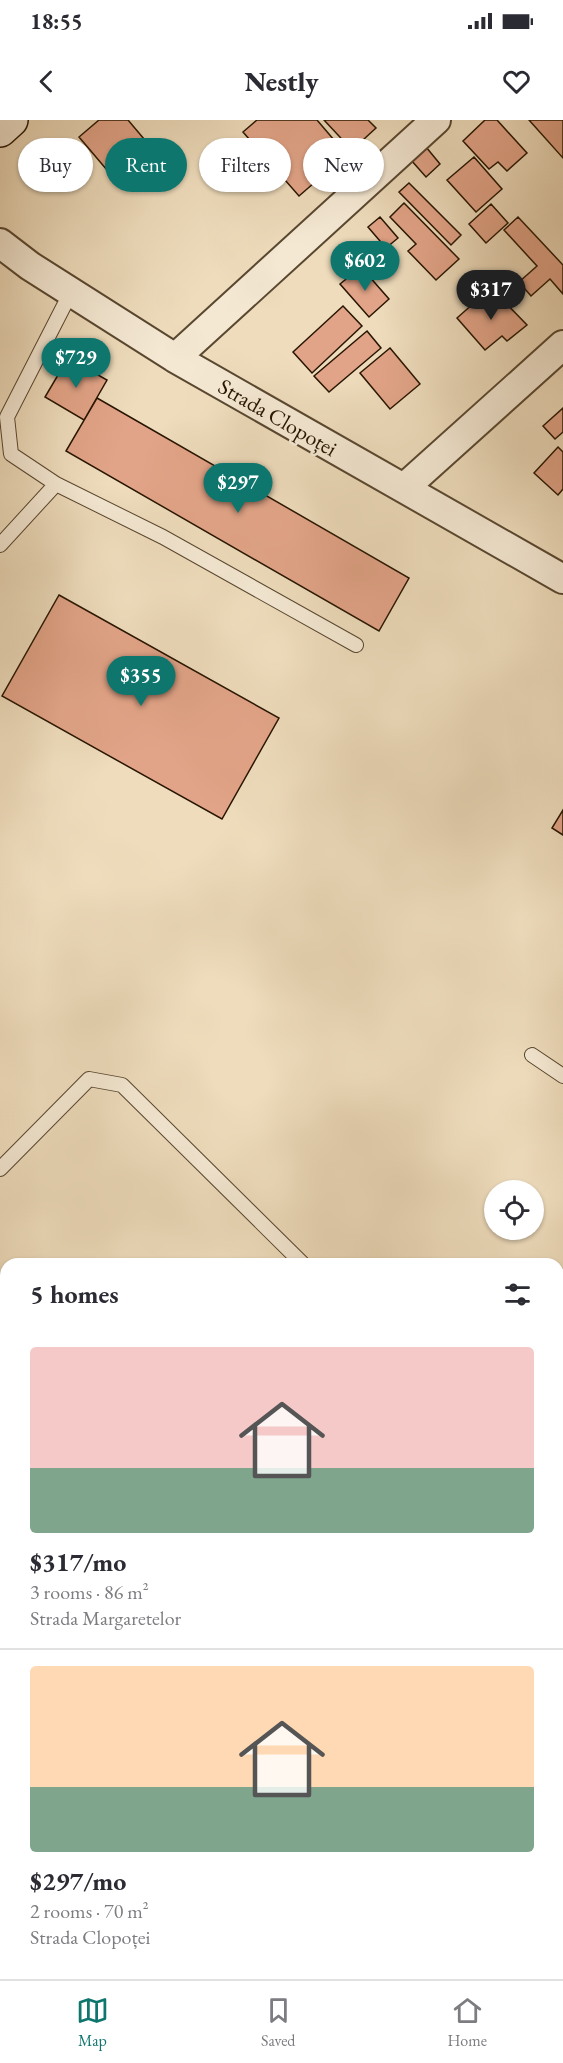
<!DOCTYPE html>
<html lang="en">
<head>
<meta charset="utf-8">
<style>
  body { margin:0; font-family:"EB Garamond",serif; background:#f2f2f3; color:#2b2b33; height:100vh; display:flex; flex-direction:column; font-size:22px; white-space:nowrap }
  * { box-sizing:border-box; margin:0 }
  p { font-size:20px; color:#7c7c81 }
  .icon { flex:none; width:33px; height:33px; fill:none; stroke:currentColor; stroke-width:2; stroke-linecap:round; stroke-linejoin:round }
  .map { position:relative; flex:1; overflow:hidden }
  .side { position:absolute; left:0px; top:1138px; width:564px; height:722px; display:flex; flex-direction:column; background:#fff; border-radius:18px 18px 0 0; box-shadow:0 2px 4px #0004 }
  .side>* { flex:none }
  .hud { position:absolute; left:18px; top:18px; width:528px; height:54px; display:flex; gap:12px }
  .buttons { position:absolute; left:484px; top:1060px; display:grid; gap:12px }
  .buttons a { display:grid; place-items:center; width:60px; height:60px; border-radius:50%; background:#fff; box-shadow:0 2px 4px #0004; font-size:30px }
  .price { position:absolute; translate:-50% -51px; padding:0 14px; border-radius:21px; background:#0f766e; color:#fff; font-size:20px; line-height:39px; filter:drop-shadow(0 2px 3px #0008) }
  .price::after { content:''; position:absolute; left:50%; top:36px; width:18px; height:14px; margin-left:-9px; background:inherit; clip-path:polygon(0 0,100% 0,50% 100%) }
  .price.on { background:#222; color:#fff }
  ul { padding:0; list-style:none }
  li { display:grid; align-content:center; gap:12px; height:318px; padding:0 30px }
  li+li { border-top:2px solid #e1e1e2 }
  li span { display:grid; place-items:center; height:186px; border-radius:6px; color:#555 }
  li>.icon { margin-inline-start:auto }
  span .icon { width:108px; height:108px; fill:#fffc; stroke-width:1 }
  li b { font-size:26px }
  h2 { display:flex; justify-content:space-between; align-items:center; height:72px; padding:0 30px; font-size:26px }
  .chip { padding:0 21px; border-radius:27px; background:#fff; box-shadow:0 2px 4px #0004; font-size:21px; line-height:54px }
  .chip.on { background:#0f766e; color:#fff }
  .status { display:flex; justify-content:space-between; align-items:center; height:42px; padding:0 30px; background:#fff; direction:ltr }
  .status svg { height:16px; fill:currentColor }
  header { display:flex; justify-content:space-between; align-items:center; height:78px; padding:0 30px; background:#fff; font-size:27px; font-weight:800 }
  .menu { display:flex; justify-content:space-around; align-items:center; height:84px; border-top:2px solid #e1e1e2; background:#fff; font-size:16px; color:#7c7c81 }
  .menu a { display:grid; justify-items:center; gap:3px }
  .menu .on { color:#0f766e }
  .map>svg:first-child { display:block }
</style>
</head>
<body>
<div class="status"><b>18:55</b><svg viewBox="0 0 49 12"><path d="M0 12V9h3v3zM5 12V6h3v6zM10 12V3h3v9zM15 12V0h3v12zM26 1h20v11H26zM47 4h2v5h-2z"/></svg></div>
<header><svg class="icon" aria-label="back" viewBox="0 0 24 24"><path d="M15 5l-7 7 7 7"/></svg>Nestly<svg class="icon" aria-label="heart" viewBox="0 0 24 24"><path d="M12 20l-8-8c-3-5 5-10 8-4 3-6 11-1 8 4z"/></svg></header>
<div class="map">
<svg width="563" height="1859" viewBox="0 0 563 1859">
  <rect width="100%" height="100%" fill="#eedcbc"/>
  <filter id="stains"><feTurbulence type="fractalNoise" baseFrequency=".00333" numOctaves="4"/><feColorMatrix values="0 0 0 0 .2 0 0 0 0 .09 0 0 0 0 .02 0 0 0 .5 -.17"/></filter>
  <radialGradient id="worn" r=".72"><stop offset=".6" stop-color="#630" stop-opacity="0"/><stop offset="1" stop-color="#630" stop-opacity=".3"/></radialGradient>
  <path fill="#e2a488" stroke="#271501" stroke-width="1.5" d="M99,0H128L155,32L118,63L79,17Z
    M257,0H317L334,20L309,41L322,56L299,76L243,12Z
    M324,0H368L376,8L352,30Z
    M485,0H497L527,33L507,51L498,42L489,49L463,21Z
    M529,0H563V38Z
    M426,27L440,44L426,57L411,40Z
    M474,37L502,69L476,92L447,60Z
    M409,63L461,115L451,125L399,72Z
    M404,83L459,139L436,160L408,131L416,124L390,97Z
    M491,84L508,103L486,123L469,104Z
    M380,97L398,118L386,128L368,107Z
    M518,97L563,145V174L550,159L531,176L519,162L537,146L504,110Z
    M361,147L389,179L369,197L340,164Z
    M495,172L527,205L507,221L502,216L485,230L457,198L483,175L486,179Z
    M343,186L362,206L312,253L293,232Z
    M367,211L381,228L329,272L314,256Z
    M390,228L420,264L390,289L360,253Z
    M68,238L107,260L84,300L45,277Z
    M97,278L409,458L379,511L66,331Z
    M563,288V312L555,319L543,306Z
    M558,327L563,332V369L558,375L534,353Z
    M59,475L279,598L222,699L2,576Z
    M563,690V715L552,708Z"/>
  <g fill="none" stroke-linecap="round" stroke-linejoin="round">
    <defs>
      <path id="service" d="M71,172L7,297L11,334L56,364L163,417L356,525
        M0,425L56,364
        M532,935L563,956
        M0,1049L89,959L122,965L303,1144
        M558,1399L563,1404"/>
      <path id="minor" d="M0,123L30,146L175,238L563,459
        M175,238L436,0
        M404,368L563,225
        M546,1859L553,1854"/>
      <path id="secondary" d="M0,10L11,0"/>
    </defs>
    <use href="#service" stroke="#594730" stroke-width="16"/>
    <use href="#minor" stroke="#594730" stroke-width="32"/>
    <use href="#secondary" stroke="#271501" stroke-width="36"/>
    <use href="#service" stroke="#f4e8d3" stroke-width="14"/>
    <use href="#minor" stroke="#f4e8d3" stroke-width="28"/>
    <use href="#secondary" stroke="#f4e8d3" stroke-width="33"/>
  </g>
  <g text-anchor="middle" stroke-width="5" stroke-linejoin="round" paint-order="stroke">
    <g font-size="22" fill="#271501" stroke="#f4e8d3">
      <text transform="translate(278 297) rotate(30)" y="8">Strada Clopoței</text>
    </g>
  </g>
  <rect width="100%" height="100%" filter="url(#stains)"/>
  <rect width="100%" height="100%" fill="url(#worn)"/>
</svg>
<div class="buttons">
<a><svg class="icon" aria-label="locate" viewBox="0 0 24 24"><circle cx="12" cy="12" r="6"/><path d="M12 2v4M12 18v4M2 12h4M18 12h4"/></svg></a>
</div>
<b class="price" style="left:365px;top:172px">$602</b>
<b class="price on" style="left:491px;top:201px">$317</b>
<b class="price" style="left:76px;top:269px">$729</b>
<b class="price" style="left:238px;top:394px">$297</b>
<b class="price" style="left:141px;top:587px">$355</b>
<div class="hud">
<a class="chip">Buy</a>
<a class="chip on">Rent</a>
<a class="chip">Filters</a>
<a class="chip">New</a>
</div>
<section class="side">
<h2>5 homes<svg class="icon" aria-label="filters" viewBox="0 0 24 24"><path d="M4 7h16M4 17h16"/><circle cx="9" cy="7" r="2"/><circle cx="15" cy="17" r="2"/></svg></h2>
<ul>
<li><span style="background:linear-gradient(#f6c9c9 65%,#7fa58c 0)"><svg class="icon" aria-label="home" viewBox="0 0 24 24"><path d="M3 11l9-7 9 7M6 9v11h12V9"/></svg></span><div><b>$317/mo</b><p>3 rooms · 86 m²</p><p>Strada Margaretelor</p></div></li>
<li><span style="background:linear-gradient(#ffd9b3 65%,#7fa58c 0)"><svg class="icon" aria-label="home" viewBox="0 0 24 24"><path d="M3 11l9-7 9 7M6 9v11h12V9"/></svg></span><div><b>$297/mo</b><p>2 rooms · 70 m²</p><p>Strada Clopoței</p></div></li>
</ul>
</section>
</div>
<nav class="menu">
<a class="on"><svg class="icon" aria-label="map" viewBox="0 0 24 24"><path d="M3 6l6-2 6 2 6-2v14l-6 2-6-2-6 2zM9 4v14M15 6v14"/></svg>Map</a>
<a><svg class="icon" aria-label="saved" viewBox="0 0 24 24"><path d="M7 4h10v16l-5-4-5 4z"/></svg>Saved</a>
<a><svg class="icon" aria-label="home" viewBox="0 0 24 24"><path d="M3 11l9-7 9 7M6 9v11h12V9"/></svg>Home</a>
</nav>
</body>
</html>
